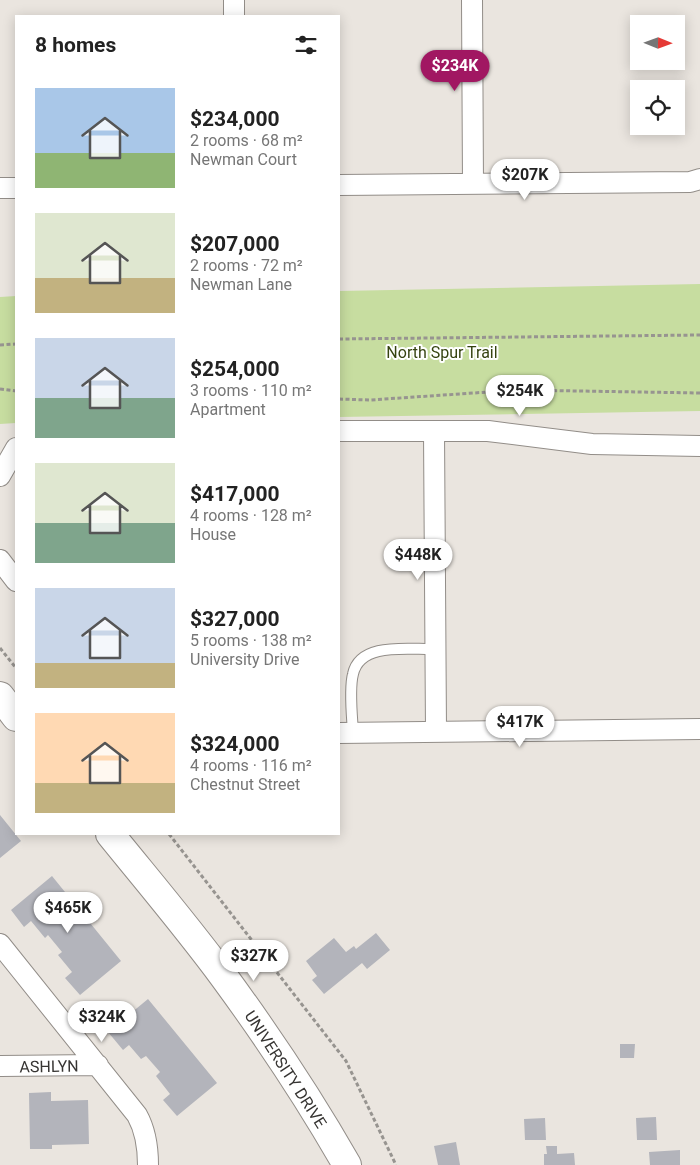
<!DOCTYPE html>
<html lang="en">
<head>
<meta charset="utf-8">
<style>
  body { margin:0; font-family:Roboto,sans-serif; background:#f2f2f2; color:#222; height:100vh; display:flex; flex-direction:column; font-size:19px; white-space:nowrap }
  * { box-sizing:border-box; margin:0 }
  p { font-size:16px; color:#767676 }
  .icon { flex:none; width:28px; height:28px; fill:none; stroke:currentColor; stroke-width:2; stroke-linecap:round; stroke-linejoin:round }
  .map { position:relative; flex:1; overflow:hidden }
  .details { position:absolute; left:15px; top:15px; width:325px; height:820px; display:flex; flex-direction:column; background:#fff; border-radius:0px; box-shadow:0 2px 12px #0003 }
  .details>* { flex:none }
  .needle { width:32px; rotate:91deg }
  .fabs { position:absolute; left:630px; top:15px; display:grid; gap:10px }
  .fabs a { display:grid; place-items:center; width:55px; height:55px; border-radius:0px; background:#fff; box-shadow:0 2px 12px #0003; font-size:25px }
  .price { position:absolute; translate:-50% -42px; padding:0 11px; border-radius:18px; background:#fff; color:#222; font-size:16px; line-height:32px; filter:drop-shadow(0 1px 2px #0008) }
  .price::after { content:''; position:absolute; left:50%; top:30px; width:15px; height:11px; margin-left:-8px; background:inherit; clip-path:polygon(0 0,100% 0,50% 100%) }
  .price.selected { background:#a11762; color:#fff }
  ul { padding:0; list-style:none }
  li { display:flex; align-items:center; gap:15px; height:125px; padding:0 20px }
  li span { display:grid; place-items:center; flex:none; width:140px; height:100px; border-radius:0px; color:#555 }
  li>.icon { margin-inline-start:auto }
  span .icon { width:60px; height:60px; fill:#fffc; stroke-width:1 }
  li b { font-size:21px }
  h2 { display:flex; justify-content:space-between; align-items:center; height:60px; padding:0 20px; font-size:21px }
  .map>svg:first-child { display:block }
</style>
</head>
<body>
<div class="map">
<svg width="700" height="1165" viewBox="0 0 700 1165">
  <rect width="100%" height="100%" fill="#eae5df"/>
  <path fill="#c7dda0" d="M700,284V411L339,417V291Z
    M16,296V423L0,424V297Z"/>
  <path fill="#b3b4bb" d="M0,815L21,841L0,858Z
    M52,876L121,961L80,995L65,978L72,972L58,955L62,952L48,935L45,938L31,921L24,927L11,910Z
    M376,933L390,950L367,969L362,963L324,994L312,980L317,976L306,961L334,938L346,952L354,946L356,949Z
    M148,999L217,1083L177,1116L163,1100L170,1094L156,1076L160,1072L146,1056L141,1059L129,1045L123,1050L108,1032Z
    M620,1044H635L634,1058H620Z
    M51,1092V1101L88,1100L89,1144L52,1145V1149H30L29,1093Z
    M656,1117L657,1140H637L636,1118Z
    M545,1118L546,1140H525L524,1119Z
    M456,1142L460,1165H438L434,1146Z
    M546,1146H557V1154L574,1153L575,1165H544V1154H547Z
    M680,1150V1165H650L649,1152Z"/>
  <g fill="none" stroke-linecap="round" stroke-linejoin="round">
    <defs>
      <path id="lane" d="M353,732C352,716 349,689 353,674C360,641 410,650 435,649"/>
      <path id="street" d="M234,0V16
        M472,0L473,184
        M339,185L690,182L700,179
        M0,188H16
        M339,431H488L592,444L700,446
        M434,431L436,731
        M0,476L16,448
        M0,560L16,581
        M339,733L700,729
        M0,944L137,1115C146,1131 148,1147 148,1165
        M0,1066L98,1065"/>
      <path id="secondary" d="M0,696L16,717
        M110,834C148,881 188,928 224,977C268,1037 310,1100 347,1165"/>
    </defs>
    <use href="#lane" stroke="#928d88" stroke-width="12"/>
    <use href="#street" stroke="#928d88" stroke-width="22"/>
    <use href="#secondary" stroke="#928d88" stroke-width="30"/>
    <path stroke="#979490" stroke-width="3" stroke-dasharray="4 2.5" stroke-linecap="butt" d="M339,339L700,335
      M0,345L16,344
      M0,389L16,391
      M339,399L370,400L518,390L700,393
      M0,648L16,668
      M169,834L346,1061L396,1165"/>
    <use href="#lane" stroke="#fff" stroke-width="10"/>
    <use href="#street" stroke="#fff" stroke-width="20"/>
    <use href="#secondary" stroke="#fff" stroke-width="28"/>
  </g>
  <g text-anchor="middle" stroke-width="4" stroke-linejoin="round" paint-order="stroke">
    <g font-size="16" fill="#354310" stroke="#fff">
      <text x="442" y="358">North Spur Trail</text>
    </g>
    <g font-size="16" fill="#363432" stroke="#fff">
      <text transform="translate(49 1066) rotate(-1)" y="6">ASHLYN</text>
      <text transform="translate(286 1069) rotate(57)" y="6">UNIVERSITY DRIVE</text>
    </g>
  </g>
</svg>
<div class="fabs">
<a><svg class="needle" viewBox="-14 -14 28 28"><path d="M0-13l5 13h-10z" fill="#e53935"/><path d="M0 13l5-13h-10z" fill="#767676"/></svg></a>
<a><svg class="icon" aria-label="locate" viewBox="0 0 24 24"><circle cx="12" cy="12" r="6"/><path d="M12 2v4M12 18v4M2 12h4M18 12h4"/></svg></a>
</div>
<b class="price selected" style="left:455px;top:92px">$234K</b>
<b class="price" style="left:525px;top:201px">$207K</b>
<b class="price" style="left:520px;top:417px">$254K</b>
<b class="price" style="left:418px;top:581px">$448K</b>
<b class="price" style="left:520px;top:748px">$417K</b>
<b class="price" style="left:68px;top:934px">$465K</b>
<b class="price" style="left:254px;top:982px">$327K</b>
<b class="price" style="left:102px;top:1043px">$324K</b>
<section class="details">
<h2>8 homes<svg class="icon" aria-label="filters" viewBox="0 0 24 24"><path d="M4 7h16M4 17h16"/><circle cx="9" cy="7" r="2"/><circle cx="15" cy="17" r="2"/></svg></h2>
<ul>
<li><span style="background:linear-gradient(#a9c7e8 65%,#8fb573 0)"><svg class="icon" aria-label="home" viewBox="0 0 24 24"><path d="M3 11l9-7 9 7M6 9v11h12V9"/></svg></span><div><b>$234,000</b><p>2 rooms · 68 m²</p><p>Newman Court</p></div></li>
<li><span style="background:linear-gradient(#dfe7d0 65%,#c2b280 0)"><svg class="icon" aria-label="home" viewBox="0 0 24 24"><path d="M3 11l9-7 9 7M6 9v11h12V9"/></svg></span><div><b>$207,000</b><p>2 rooms · 72 m²</p><p>Newman Lane</p></div></li>
<li><span style="background:linear-gradient(#c9d6e8 60%,#7fa58c 0)"><svg class="icon" aria-label="home" viewBox="0 0 24 24"><path d="M3 11l9-7 9 7M6 9v11h12V9"/></svg></span><div><b>$254,000</b><p>3 rooms · 110 m²</p><p>Apartment</p></div></li>
<li><span style="background:linear-gradient(#dfe7d0 60%,#7fa58c 0)"><svg class="icon" aria-label="home" viewBox="0 0 24 24"><path d="M3 11l9-7 9 7M6 9v11h12V9"/></svg></span><div><b>$417,000</b><p>4 rooms · 128 m²</p><p>House</p></div></li>
<li><span style="background:linear-gradient(#c9d6e8 75%,#c2b280 0)"><svg class="icon" aria-label="home" viewBox="0 0 24 24"><path d="M3 11l9-7 9 7M6 9v11h12V9"/></svg></span><div><b>$327,000</b><p>5 rooms · 138 m²</p><p>University Drive</p></div></li>
<li><span style="background:linear-gradient(#ffd9b3 70%,#c2b280 0)"><svg class="icon" aria-label="home" viewBox="0 0 24 24"><path d="M3 11l9-7 9 7M6 9v11h12V9"/></svg></span><div><b>$324,000</b><p>4 rooms · 116 m²</p><p>Chestnut Street</p></div></li>
</ul>
</section>
</div>
</body>
</html>
